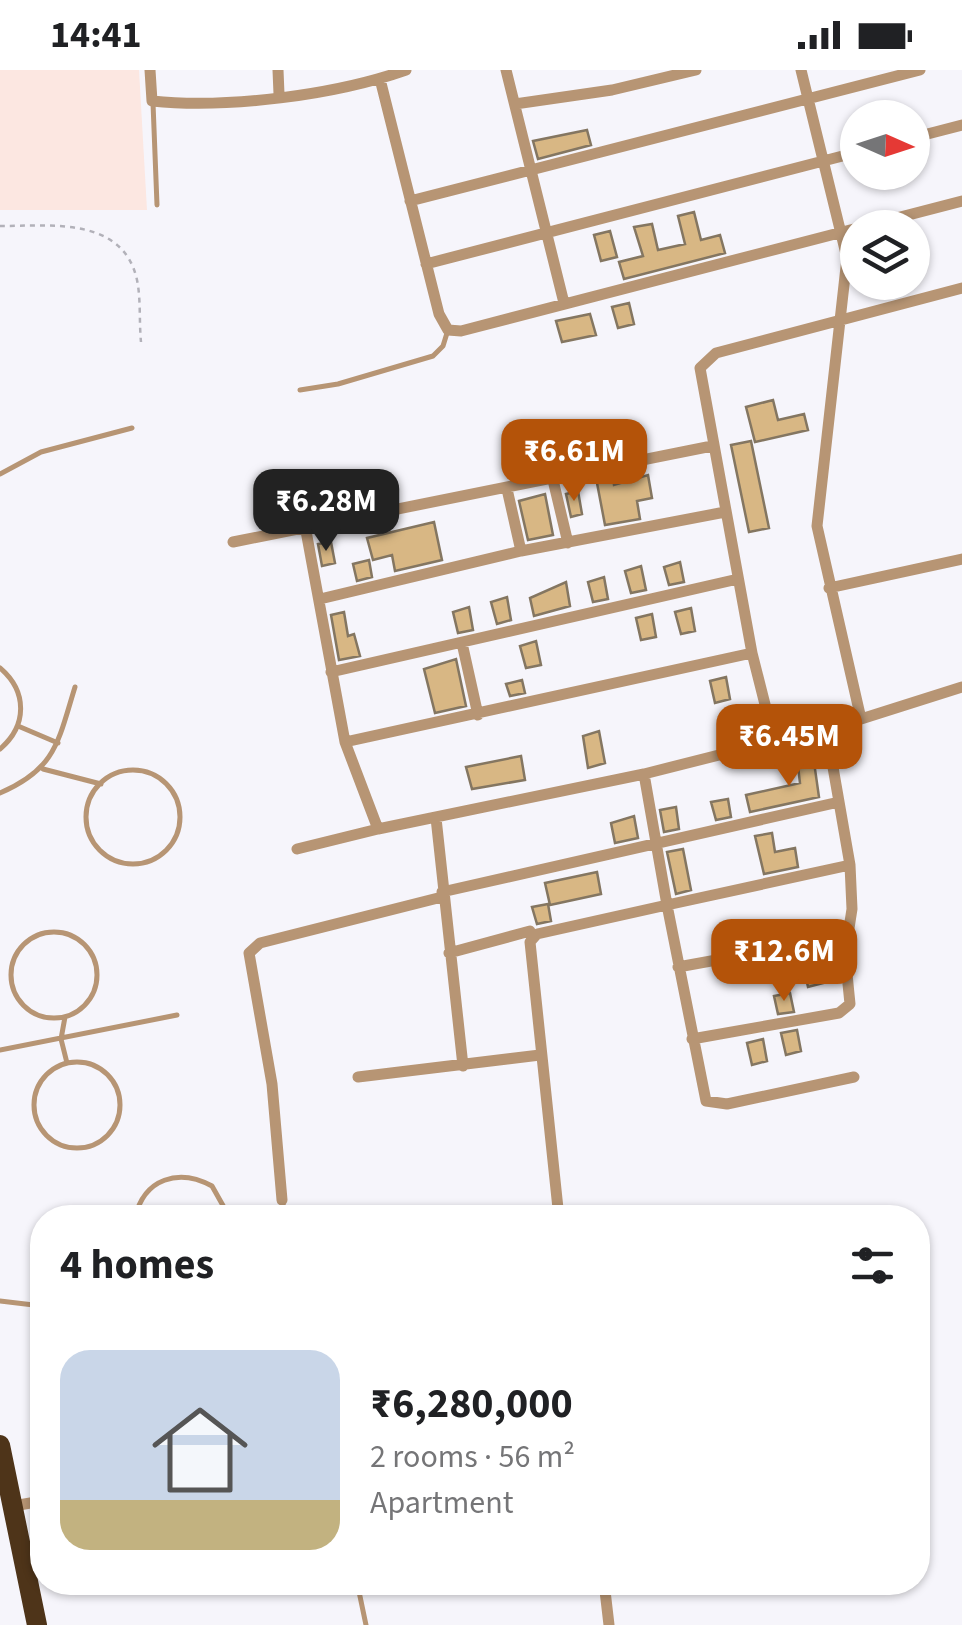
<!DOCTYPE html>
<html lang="en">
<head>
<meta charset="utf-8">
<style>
  body { margin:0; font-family:"Source Sans 3",sans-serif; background:#f2f2f2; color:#202124; height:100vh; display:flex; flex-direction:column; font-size:38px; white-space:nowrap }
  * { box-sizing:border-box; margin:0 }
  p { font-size:32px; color:#757577 }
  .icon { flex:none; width:55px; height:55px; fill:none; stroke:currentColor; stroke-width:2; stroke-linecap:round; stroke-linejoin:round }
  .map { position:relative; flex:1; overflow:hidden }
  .drawer { position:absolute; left:30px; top:1135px; width:900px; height:390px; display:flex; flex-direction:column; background:#fff; border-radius:40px; box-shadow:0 2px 8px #0004 }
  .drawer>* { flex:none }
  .needle { width:65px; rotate:93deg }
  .controls { position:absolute; left:840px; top:30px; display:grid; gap:20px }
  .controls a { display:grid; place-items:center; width:90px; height:90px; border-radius:50%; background:#fff; box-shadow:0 2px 8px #0004; font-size:50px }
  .price { position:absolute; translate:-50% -85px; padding:0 22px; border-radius:20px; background:#b45309; color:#fff; font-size:32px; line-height:65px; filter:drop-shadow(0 2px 5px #0008) }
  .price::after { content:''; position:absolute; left:50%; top:60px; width:30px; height:22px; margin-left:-15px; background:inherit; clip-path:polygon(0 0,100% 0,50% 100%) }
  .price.selected { background:#222; color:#fff }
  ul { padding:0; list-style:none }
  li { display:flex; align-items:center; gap:30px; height:250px; padding:0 30px }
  li span { display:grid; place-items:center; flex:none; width:280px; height:200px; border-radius:30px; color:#555 }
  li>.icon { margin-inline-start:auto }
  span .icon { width:120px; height:120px; fill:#fffc; stroke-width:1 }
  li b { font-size:42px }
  h2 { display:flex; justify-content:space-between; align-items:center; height:120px; padding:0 30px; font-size:42px }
  .status { display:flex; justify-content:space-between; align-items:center; height:70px; padding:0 50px; background:#fff; direction:ltr }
  .status svg { height:28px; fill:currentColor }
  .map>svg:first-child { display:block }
</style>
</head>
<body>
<div class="status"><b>14:41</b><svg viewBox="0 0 49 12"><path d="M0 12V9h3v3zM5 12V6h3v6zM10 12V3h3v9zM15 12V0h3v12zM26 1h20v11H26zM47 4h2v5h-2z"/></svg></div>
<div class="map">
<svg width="962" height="1555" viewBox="0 0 962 1555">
  <rect width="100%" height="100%" fill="#f6f5fb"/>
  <path fill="#fce7e1" d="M0,0H139L147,140H0Z"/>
  <path fill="#d8b784" stroke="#847661" stroke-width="2.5" d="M587,60L591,75L538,89L533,71Z
    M694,142L701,170L720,165L725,183L624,209L619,192L643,186L634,157L652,154L658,180L685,174L678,146Z
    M610,161L617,187L601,191L594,165Z
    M629,233L634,254L618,258L612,237Z
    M590,244L596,265L562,272L556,251Z
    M773,330L778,350L804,344L808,360L755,372L746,337Z
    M751,371L769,458L749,462L731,375Z
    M648,405L652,428L637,431L640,449L605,455L597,413L613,408L614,415Z
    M578,421L582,444L571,447L566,424Z
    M545,424L553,465L528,470L519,431Z
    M434,452L442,490L395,501L392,485L373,490L367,468Z
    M331,472L335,493L322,496L318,474Z
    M369,490L372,507L357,511L353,494Z
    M680,492L684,512L669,515L664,497Z
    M641,496L646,520L631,523L625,501Z
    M604,507L608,529L593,532L588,512Z
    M566,512L570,536L534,546L530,528Z
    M507,527L511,550L497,554L491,532Z
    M469,537L473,560L458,563L453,542Z
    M691,538L695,561L681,564L675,542Z
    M344,542L348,566L354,564L360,586L339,590L331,545Z
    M652,544L656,567L641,570L636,548Z
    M536,571L541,595L526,598L520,576Z
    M456,589L466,636L435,643L424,599Z
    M726,607L730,629L715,633L710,611Z
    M522,610L525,623L510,626L506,614Z
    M599,661L605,693L588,698L583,666Z
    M813,685L819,727L750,742L746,725L800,713L797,688Z
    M521,686L525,710L472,719L466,697Z
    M728,729L731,747L716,750L711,732Z
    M676,737L679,759L664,762L660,740Z
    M634,746L638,768L615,773L611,753Z
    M772,763L775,782L795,778L798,797L764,804L755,766Z
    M683,779L691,820L676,824L667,782Z
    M597,802L601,824L550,835L545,813Z
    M548,834L551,851L537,854L532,837Z
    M819,891L823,913L808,917L803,895Z
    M790,923L794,942L778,944L774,926Z
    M797,960L801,981L786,985L781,963Z
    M763,969L767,991L752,995L747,973Z"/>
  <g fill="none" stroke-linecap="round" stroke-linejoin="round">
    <path stroke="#b2b1b9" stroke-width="2.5" stroke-dasharray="5 5" stroke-linecap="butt" d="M0,156C50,156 123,146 137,210C141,229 139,252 141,272"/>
    <path stroke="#b79574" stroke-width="5" d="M153,33L157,135
      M300,320L338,314L433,286L443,276L447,263
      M0,404L41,382L132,358
      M0,598C28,622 27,656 0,679
      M18,656L58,673
      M43,699L101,714
      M86 747a47 47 0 1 1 94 0a47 47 0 1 1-94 0Z
      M0,723C56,699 58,672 75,617
      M11 905a43 43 0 1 1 86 0a43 43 0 1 1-86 0Z
      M65,947L61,969L67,993
      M0,980L177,945
      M34 1035a43 43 0 1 1 86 0a43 43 0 1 1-86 0Z
      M283,1133L285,1148
      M135,1148C144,1108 179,1098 212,1116L230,1148
      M0,1231L42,1236
      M357,1512L366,1555"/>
    <path stroke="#b79574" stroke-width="11" d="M150,0L152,31C227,39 335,25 406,0
      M278,0L279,24
      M506,0L564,233
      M801,0L847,188L817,456L861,649
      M380,9L439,244L448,260L461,261L962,131
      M515,34L612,20L696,0
      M912,68L962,55
      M410,131L920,0
      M426,194L858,82
      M553,410L568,473
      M507,419L521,481
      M306,461L345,672L378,759L644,704
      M233,472L712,376
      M829,518L962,489
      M320,529L521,481L725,442
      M462,573L478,645
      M331,602L738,509
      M774,670L752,583L700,298L716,283L962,218
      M345,672L752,583
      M436,748L463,996
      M297,779L378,759
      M850,795L667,835L706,1031L727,1034L854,1007
      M449,883L530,861
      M678,897L848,866
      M692,969L839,943L850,934L845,884L852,839L850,795L826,657
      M358,1007L540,985
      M282,1130L272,1014L249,883L260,873L442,827V822L839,732
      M559,1148L530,872L537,864L667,835L644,704L861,649L962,617
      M13,1436L42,1431
      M604,1512L609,1555"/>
    <path stroke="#4e3419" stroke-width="20" d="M0,1375L37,1555"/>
  </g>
</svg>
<div class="controls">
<a><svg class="needle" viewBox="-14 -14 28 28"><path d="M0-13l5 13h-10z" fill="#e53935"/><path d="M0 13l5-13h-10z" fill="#757577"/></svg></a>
<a><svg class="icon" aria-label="layers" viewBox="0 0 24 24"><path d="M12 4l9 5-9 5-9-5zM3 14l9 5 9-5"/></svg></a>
</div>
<b class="price" style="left:574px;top:434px">₹6.61M</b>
<b class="price selected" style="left:326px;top:484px">₹6.28M</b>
<b class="price" style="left:789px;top:719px">₹6.45M</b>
<b class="price" style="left:784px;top:934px">₹12.6M</b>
<section class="drawer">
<h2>4 homes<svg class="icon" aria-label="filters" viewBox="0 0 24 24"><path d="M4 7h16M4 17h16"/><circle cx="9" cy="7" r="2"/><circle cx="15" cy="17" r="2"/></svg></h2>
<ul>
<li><span style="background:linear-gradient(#c9d6e8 75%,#c2b280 0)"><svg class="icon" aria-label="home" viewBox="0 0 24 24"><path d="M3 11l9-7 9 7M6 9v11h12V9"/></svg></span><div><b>₹6,280,000</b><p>2 rooms · 56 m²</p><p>Apartment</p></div></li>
</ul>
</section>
</div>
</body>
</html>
